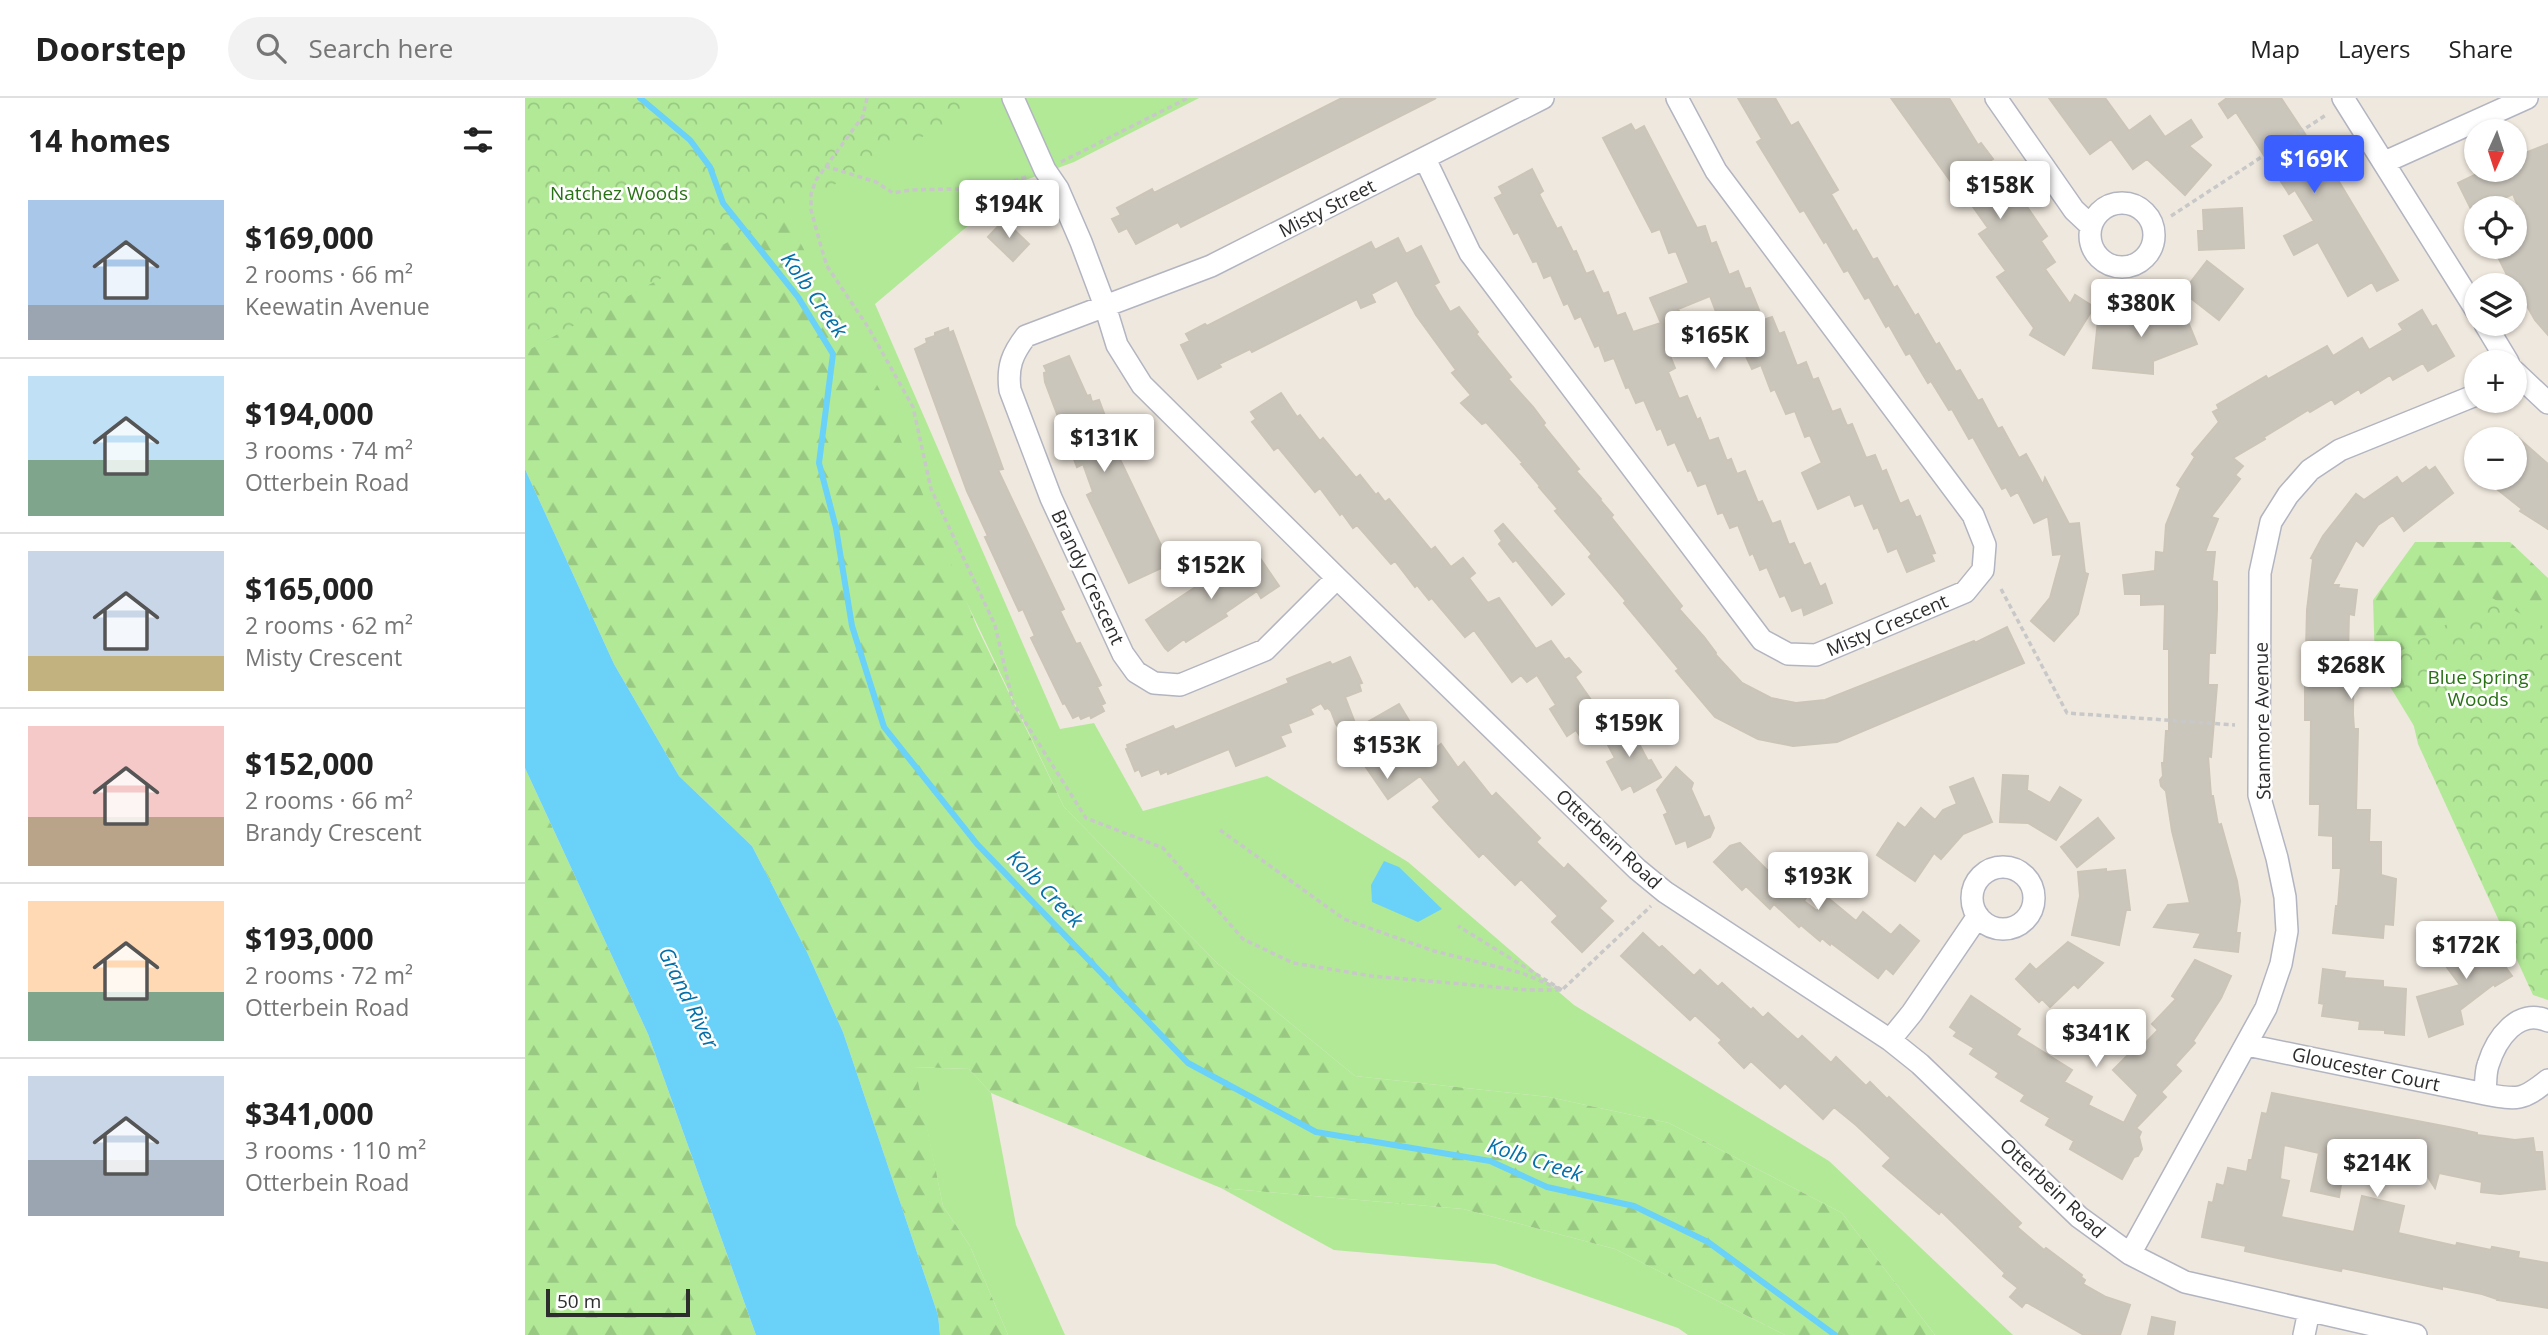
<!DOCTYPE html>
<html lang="en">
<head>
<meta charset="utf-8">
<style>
  body { margin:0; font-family:"Open Sans",sans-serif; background:#f2f2f2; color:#222; height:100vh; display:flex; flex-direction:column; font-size:26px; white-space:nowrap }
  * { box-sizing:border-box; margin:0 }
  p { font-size:23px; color:#767676 }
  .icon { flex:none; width:38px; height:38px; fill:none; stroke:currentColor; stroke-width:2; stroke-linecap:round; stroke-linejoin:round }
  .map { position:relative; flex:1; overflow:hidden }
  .details { display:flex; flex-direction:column; background:#fff; width:525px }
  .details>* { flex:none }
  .needle { width:46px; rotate:183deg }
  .controls { position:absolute; left:1939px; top:21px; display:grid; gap:14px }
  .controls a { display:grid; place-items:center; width:63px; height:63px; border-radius:50%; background:#fff; box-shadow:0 2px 5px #0004; font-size:35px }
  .scale { position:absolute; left:21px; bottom:18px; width:144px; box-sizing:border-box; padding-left:7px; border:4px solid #2d2d2d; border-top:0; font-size:19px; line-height:24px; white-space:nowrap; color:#2d2d2d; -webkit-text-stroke:5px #fff; paint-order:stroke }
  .price { position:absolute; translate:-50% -60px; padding:0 16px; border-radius:7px; background:#fff; color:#222; font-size:23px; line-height:46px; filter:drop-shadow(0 2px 4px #0008) }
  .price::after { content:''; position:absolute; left:50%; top:42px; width:21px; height:16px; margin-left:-10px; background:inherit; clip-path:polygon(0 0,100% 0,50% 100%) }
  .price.on { background:#3b5fff; color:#fff }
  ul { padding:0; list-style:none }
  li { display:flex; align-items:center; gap:21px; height:175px; padding:0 28px }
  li+li { border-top:2px solid #e0e0e0 }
  li span { display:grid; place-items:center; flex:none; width:196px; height:140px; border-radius:0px; color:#555 }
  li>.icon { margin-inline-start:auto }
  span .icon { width:84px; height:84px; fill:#fffc; stroke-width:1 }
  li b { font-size:30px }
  h2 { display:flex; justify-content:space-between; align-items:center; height:84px; padding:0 28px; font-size:30px }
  header { display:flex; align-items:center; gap:42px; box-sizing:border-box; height:98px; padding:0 35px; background:#fff; border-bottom:2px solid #e0e0e0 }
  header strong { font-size:33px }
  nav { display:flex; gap:38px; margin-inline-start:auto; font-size:24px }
  .search { width:490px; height:63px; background:#f2f2f2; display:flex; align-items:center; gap:18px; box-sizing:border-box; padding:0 24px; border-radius:38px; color:#767676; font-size:26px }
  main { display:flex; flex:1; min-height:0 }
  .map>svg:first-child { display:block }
</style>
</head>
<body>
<header>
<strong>Doorstep</strong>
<div class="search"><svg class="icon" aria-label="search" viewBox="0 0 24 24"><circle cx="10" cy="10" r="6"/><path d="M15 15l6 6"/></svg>Search here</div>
<nav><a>Map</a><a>Layers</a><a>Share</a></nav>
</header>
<main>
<section class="details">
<h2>14 homes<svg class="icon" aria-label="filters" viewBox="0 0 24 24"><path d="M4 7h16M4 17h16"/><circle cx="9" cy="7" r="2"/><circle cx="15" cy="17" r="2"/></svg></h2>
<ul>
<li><span style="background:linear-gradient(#a9c7e8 75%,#9aa5b1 0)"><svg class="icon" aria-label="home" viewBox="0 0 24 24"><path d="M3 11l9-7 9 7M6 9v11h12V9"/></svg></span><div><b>$169,000</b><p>2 rooms · 66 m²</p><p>Keewatin Avenue</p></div></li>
<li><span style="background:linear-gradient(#bfe0f5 60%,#7fa58c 0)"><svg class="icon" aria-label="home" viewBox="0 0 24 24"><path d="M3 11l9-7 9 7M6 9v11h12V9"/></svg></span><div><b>$194,000</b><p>3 rooms · 74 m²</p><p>Otterbein Road</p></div></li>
<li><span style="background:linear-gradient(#c9d6e8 75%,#c2b280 0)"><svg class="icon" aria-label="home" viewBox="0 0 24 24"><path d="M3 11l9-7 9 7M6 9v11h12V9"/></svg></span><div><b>$165,000</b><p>2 rooms · 62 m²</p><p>Misty Crescent</p></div></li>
<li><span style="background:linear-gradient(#f6c9c9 65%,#b9a48a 0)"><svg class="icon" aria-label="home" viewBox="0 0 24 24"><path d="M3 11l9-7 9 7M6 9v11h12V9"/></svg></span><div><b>$152,000</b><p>2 rooms · 66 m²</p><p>Brandy Crescent</p></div></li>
<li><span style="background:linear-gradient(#ffd9b3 65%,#7fa58c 0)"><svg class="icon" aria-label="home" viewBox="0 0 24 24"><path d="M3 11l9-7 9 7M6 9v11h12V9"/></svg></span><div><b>$193,000</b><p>2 rooms · 72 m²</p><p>Otterbein Road</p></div></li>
<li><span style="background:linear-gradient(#c9d6e8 60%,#9aa5b1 0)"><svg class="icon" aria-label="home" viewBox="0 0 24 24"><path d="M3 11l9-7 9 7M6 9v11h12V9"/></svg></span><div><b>$341,000</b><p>3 rooms · 110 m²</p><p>Otterbein Road</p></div></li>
</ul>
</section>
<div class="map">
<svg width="2023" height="1237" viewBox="0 0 2023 1237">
  <defs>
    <pattern id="forest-firs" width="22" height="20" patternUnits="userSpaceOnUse" patternTransform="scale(1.75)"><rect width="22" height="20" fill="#b2e997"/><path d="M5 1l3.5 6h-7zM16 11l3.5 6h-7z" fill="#99c882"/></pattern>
    <pattern id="park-crowns" width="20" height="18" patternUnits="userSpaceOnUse" patternTransform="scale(1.75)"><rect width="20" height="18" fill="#b2e997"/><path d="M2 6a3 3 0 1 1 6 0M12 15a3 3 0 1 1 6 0" fill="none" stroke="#99c882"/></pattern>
  </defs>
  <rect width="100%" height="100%" fill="#efe8de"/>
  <path fill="#b2e997" d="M246,0H674L549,64L495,84L350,206L535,631L569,625L618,713L742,678L883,764L1049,907L1304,1063L1488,1237H1410L1317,1115L1144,1025L1024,999L830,978L692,865L539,709L236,72Z
    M389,969L444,971L466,995L491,1127L540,1237H483L445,1148L418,1108Z
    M696,1090L938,1111L1090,1151L1260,1237H1163L1153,1230L970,1166L809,1152Z"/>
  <path fill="url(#forest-firs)" d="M0,0L236,72L357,296L452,529L539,709L692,865L830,978L1024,999L1144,1025L1317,1115L1410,1237H1260L1090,1151L938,1111L696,1090L466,995L444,971L390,969L418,1108L445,1148L483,1237H415L413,1217L318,934L282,854L227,748L154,678L89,566L0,371Z
    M1890,444H1985L2023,480V848L1850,564L1848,502Z
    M0,670L123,936L231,1237H0Z"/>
  <path fill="url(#park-crowns)" d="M0,0H469L0,254Z
    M1967,500L2023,531V902L2008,897L1893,646L1872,555Z"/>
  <path fill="#6ad2f8" d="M0,371L89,566L154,678L227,748L282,854L318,934L413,1217L415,1237H231L123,936L0,670Z
    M859,763L874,769L917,811L893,824L847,804L846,787Z"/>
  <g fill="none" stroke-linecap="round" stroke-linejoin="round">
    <path stroke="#6ad2f8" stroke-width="6" d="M115,0L165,42L185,69L198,105L273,199L308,256L294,365L311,430L327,528L359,629L452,746L663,965L791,1034L965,1063L1022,1089L1109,1108L1183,1144L1310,1237"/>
  </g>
  <path fill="#cbc6bc" stroke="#cbc4b7" stroke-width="2" d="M817,0H911L656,129L653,124L611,146L602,130L594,134L587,121L596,117L592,110L627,91L629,95Z
    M1213,0H1250L1266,28L1273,24L1313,92L1306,96L1328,134L1331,132L1348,162L1352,160L1369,190L1372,188L1390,218L1393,216L1411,247L1414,245L1431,274L1435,272L1453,303L1457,301L1473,331L1477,329L1494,360L1501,356L1518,387L1520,380L1544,426L1554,425L1560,475L1563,476L1553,516L1529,543L1506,523L1525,500L1537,456L1528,457L1523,418L1509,425L1493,394L1486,398L1481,389L1477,391L1448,339L1444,341L1427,311L1424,312L1406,283L1403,285L1385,255L1381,257L1364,227L1361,229L1344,199L1340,201L1323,172L1319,174L1301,143L1299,145L1279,112L1275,114L1232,44L1237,41Z
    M1366,0H1424L1453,47L1456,45L1468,61L1463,64L1480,87L1485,84L1522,138L1516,143L1530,164L1520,171L1545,206L1550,197L1569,209L1539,257L1505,237L1509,230L1472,179L1481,173L1454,136L1463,130L1429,82L1426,84Z
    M1524,0H1580L1604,33L1625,18L1640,39L1666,22L1677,39L1664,48L1686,67L1660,97L1622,61L1608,71L1586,41L1565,56Z
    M1702,0H1756L1784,42L1785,41L1808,78L1810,77L1873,182L1852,193L1847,184L1823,198L1793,144L1769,157L1759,138L1789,123L1770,92L1764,96L1711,14L1703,20L1694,6Z
    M1106,26L1110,33L1119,28L1172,130L1180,128L1186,146L1191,144L1204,177L1213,173L1220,191L1225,190L1238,222L1247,219L1254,236L1259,234L1272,268L1281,264L1288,282L1293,280L1307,314L1315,311L1322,328L1327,326L1341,360L1350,357L1357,374L1361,372L1375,406L1383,402L1391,420L1395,418L1410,455L1406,456L1409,463L1382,474L1372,450L1363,454L1353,429L1349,431L1338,405L1330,408L1325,396L1293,411L1277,375L1297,365L1285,337L1280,339L1270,313L1261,316L1250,291L1246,293L1236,267L1227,271L1203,220L1195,224L1185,198L1153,211L1158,221L1142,229L1150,250L1143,253L1150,270L1143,274L1154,301L1162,298L1172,322L1175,320L1184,343L1193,340L1202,363L1206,361L1212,376L1220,373L1233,405L1237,403L1247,426L1255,423L1264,447L1269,445L1279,468L1285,465L1295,489L1300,486L1307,505L1279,517L1277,509L1267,513L1260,497L1255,499L1242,469L1235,472L1228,455L1225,457L1213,427L1205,430L1198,414L1193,416L1181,385L1173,388L1166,372L1163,373L1150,344L1143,347L1136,330L1132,332L1119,302L1111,305L1104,289L1101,290L1089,260L1080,263L1074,247L1070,249L1056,218L1050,221L1043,205L1039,207L1026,177L1019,180L1012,163L1008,164L993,134L989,136L970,100L978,96L974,89L1007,71L1018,93L1014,96L1032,131L1036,129L1048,154L1051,153L1061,176L1068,173L1078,196L1083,194L1092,218L1100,215L1108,234L1136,225L1125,200L1164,185L1151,153L1144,155L1135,131L1127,134L1078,40Z
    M2023,46V237L2010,222L1990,187H1987L1972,157L1974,156L1972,151L1990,149V129L2000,125L1988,96L1958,110H1951V113L1948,115L1933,85L1960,72H1990V59Z
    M1717,110L1719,150L1674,152L1673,133H1679L1678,112Z
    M479,122L504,146L488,163L463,139Z
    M873,140L881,156L896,148L914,184L909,187L925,214L934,209L953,234L951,236L986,279L983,281L1008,309L1020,325L1018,327L1054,371L1051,373L1076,401L1075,402L1088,417L1086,419L1157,508L1154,511L1179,539L1191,555L1190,556L1217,585L1246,600L1271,605L1300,602L1449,543L1450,545L1482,529L1499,565L1312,644L1268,648L1233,641L1190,619L1151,573L1154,571L1099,505L1101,503L1064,459L1067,456L1030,413L1033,411L1014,389L1015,388L996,366L998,365L961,324L957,326L936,305L946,297L927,275L931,272L891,217L872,182L846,196L850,204L836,210L832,201L727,254L725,251L694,266L696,269L673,281L656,247L665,243L661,236L680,226L682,228L846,144L850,152Z
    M1682,163L1718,191L1694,222L1658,194Z
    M1654,202L1672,246L1628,263V276L1568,270L1574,213L1595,215L1594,226Z
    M1897,212L1907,229L1911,227L1929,258L1903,273L1898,265L1868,282L1865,277L1836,295L1834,291L1810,306L1807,301L1785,314L1783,312L1739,339L1740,341L1708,360L1718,368L1710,377L1715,381L1686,419L1693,421L1680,454H1690L1687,483L1692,484V511L1690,555H1684L1683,587H1692L1686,659L1683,658L1686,698H1688L1693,727L1696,726L1712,783L1715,803L1711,835H1715L1713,854L1669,849L1676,835L1629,829L1643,807L1665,805L1647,733L1641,693L1636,688L1635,682L1638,678L1637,665H1639L1641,633H1644V551H1639L1640,506L1616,507V496H1600L1598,477L1630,473L1631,454L1639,455L1641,427L1656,390L1652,387L1670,359L1667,356L1694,324L1688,314L1694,311L1692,307L1741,278L1743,281L1802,248L1808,258L1837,240L1844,252L1878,232L1874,226Z
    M423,230L424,235L428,233L478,371L473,372L539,511L535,513L551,546L555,545L576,587L572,589L580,605L576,607L579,613L566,620L565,617L556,621L554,617L548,620L540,605L538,606L506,540L510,538L498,511L494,513L460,439L463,438L442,393L390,251L402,245L401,241L410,238V235Z
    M544,258L562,298L565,297L567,304L574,302L592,350L590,351L645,466L604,485L562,397L568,394L558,366L552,369L520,284L519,275L522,274L519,268Z
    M756,295L772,319L775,317L795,343L798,340L831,380L835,377L851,397L853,395L860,404L864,401L906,452L910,449L926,469L938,460L950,475L944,480L963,505L974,500L1011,551L1026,543L1040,562L1044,560L1056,574L1050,579L1080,622L1055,638L1051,632L1042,638L1025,611L1031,607L1012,577L1002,584L996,577L987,584L949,532L940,539L907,500L904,502L892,487L890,489L870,463L866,466L832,427L828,430L817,415L815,417L795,390L790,394L753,349L749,352L727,324L731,321L726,314Z
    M1990,337L2023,366V431L1995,413L1997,411L1958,380H1990Z
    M1901,369L1904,373L1910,369L1928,395L1879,433L1868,417L1853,427L1838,448L1831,442L1807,487H1814L1813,490L1832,492L1829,517L1824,516L1823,555H1829L1828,616L1829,631H1833L1831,712H1845L1844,744H1856V777L1871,781L1868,827L1859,826L1858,840L1808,835L1811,808H1813L1816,770H1808V738L1794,737L1795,706H1785L1786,622H1780V591L1782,512L1788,461L1786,460L1798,438L1831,396L1839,402L1872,379L1877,386Z
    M978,426L1039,496L1027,507L991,462L988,464L974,446L977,443L970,433Z
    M733,457L754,488L736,500L732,493L700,515L702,518L683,530L661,544L659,541L643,553L640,550L621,522L714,460L719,467Z
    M825,559L837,585L834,586L836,593L820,599L832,630L874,606L894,639L906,641L912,649L916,646L933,670L939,664L967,699L971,695L1015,740L1011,744L1039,771L1043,766L1081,803L1074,810L1088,823L1057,854L1027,824L1033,818L996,781L990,787L958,755L954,759L923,726L908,709L915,703L895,678L863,701L811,626L806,613L803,610L800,611L796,605L785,611L788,616L763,626L766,634L755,638L760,648L711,668L704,651L643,676L642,673L636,676L634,671L617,678L614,671L610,673L601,651L603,650L602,647L648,628L650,632L764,585L762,581L805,564L807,567Z
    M1093,623L1098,631L1104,627L1123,663L1126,662L1136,679L1109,694L1106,687L1097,692L1082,664L1090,660L1076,634Z
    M1151,669L1168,685L1166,691L1179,720L1184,718L1189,730L1185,739L1163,749L1161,742L1151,746L1139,717L1143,715L1132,692Z
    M1478,677L1503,678L1502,692L1525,705L1535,689L1556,702L1531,742L1503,725L1475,724Z
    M1448,680L1467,724L1438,736L1416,761L1409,755L1390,783L1352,757L1373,725L1380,730L1396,710L1410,722L1418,712L1432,706L1425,689Z
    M1573,720L1589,740L1552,769L1536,749Z
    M1215,745L1243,773L1258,757L1289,788L1279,803L1292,813L1303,800L1331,823L1338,814L1366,837L1375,827L1394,843L1368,876L1361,870L1353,880L1306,845L1305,847L1297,840L1295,843L1276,827L1274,829L1249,806L1245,811L1221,788L1217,792L1189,764L1205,748Z
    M1581,771V774L1600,772L1605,812H1601L1594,847L1547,837L1555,798L1553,774Z
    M1962,831L1964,835L1971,832L1989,861L1979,867L1987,878L1970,888L1969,886L1935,912L1938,926L1904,939L1892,899L1935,887L1918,864Z
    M1118,835L1134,850L1137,848L1169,878L1175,872L1193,889L1197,885L1226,912L1228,910L1238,920L1243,915L1273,942L1277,938L1306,965L1311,959L1341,988L1345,984L1362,1001L1364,999L1496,1125L1492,1129L1519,1152L1521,1150L1557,1177L1556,1179L1560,1182L1558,1186L1581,1199L1605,1207L1595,1237H1559L1501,1204L1497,1209L1485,1199L1493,1190L1478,1178L1480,1175L1416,1113L1414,1116L1358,1068L1366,1060L1331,1027L1309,1009L1298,1021L1260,985L1255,990L1226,963L1219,970L1194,945L1197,942L1170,917L1165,922L1096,858Z
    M1543,844L1578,865L1553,890L1549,886L1525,909L1517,901L1514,904L1491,881L1505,866L1511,872Z
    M1670,862L1706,878L1696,900L1668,943L1670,945L1650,967L1656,973L1636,994L1641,999L1611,1030L1616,1034L1614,1039L1617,1051L1613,1058L1609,1059L1597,1081L1545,1051L1549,1043L1521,1027L1525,1020L1496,1003L1500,997L1471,979L1474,975L1445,956L1449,950L1429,938L1432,934L1425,929L1446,898L1492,929L1495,931L1491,937L1547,972L1539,984L1567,999L1563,1007L1599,1025L1613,997L1588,972L1606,954L1609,957L1633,932L1627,926L1651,901L1647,898Z
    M1798,871L1820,874L1819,880L1858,883V889L1881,891L1879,937L1860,935V932L1834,931L1835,923L1797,918L1799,906L1794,905Z
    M1747,995L1934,1031L1952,1035V1037L1990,1042L2008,1040L2010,1054H2017L2020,1091L1975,1096L1956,1094L1957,1084L1914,1075L1910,1090L1901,1076L1868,1069L1862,1074L1858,1067L1820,1061L1814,1099L1786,1093L1794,1055L1759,1047L1755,1081L1764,1083L1756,1119L1829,1134L1837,1098L1879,1108L1873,1135L1931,1148L1932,1145L1966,1152L1967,1149L1994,1154L1993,1160L2023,1165V1210L1972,1202V1201L1957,1196L1917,1188V1191L1817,1170L1816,1173L1786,1167L1720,1153L1721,1148L1677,1139L1684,1104L1688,1105L1692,1086L1699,1088L1703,1070L1722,1074L1724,1062H1727L1737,1015L1742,1016Z
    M1627,1219L1650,1224L1648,1237H1623Z"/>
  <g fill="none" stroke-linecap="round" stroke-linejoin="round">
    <defs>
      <path id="minor" d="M488,0L520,72L533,91L556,144L580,208L592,247L617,287L812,480L1112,771L1140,794L1365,942L1395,966L1554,1119L1605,1156L1660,1184L1891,1237
        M1471,0L1549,112L1566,128
        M1818,0L1951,212
        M900,61L945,155L1237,542L1263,556L1291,557L1440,494L1458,472L1460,447L1448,417L1191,73L1152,0
        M1860,64L2002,0
        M1565 137a32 32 0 1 1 64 0a32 32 0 1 1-64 0Z
        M1960,226L1983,264
        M1990,274L2023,305
        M812,480L740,552L655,587L629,585L611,574L598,556L526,400L485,292C482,269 487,256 501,238L686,168L1018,0
        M1447 800a31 31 0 1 1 62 0a31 31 0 1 1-62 0Z
        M2023,923C1993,909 1971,941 1963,967C1960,976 1961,987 1960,996C1993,1002 1997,1003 2023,982
        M1365,942L1387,915L1453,818
        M1722,947L1960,996
        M1605,1156L1741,910L1756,866L1762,833L1760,799L1752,760L1734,697L1735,475L1746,424L1763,397L1785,372L1815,352L1951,297
        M1779,1237L1784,1213"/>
    </defs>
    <use href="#minor" stroke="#b2b5c1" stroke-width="24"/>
    <path stroke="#c8c8c8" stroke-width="3.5" stroke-dasharray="5 3.5" stroke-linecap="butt" d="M342,0L338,18L291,82L286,96V112L297,152L302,168L343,229L388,309L406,391L470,527L488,605L561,720L638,750L718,841L768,865L847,878L1003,892H1037L1126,808
      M536,64L663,0
      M300,68L351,84L368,95L385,92L467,90L504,78
      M1646,118L1801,17
      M1476,491L1542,615L1710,627
      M695,732L819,821L909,853L997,875L1037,892L933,828"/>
    <use href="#minor" stroke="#fff" stroke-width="21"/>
  </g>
  <g text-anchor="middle" stroke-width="5" stroke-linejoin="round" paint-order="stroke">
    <g font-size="19" fill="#287115" stroke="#fff">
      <text x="94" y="102">Natchez Woods</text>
      <text x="1953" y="586">Blue Spring<tspan x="1953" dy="22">Woods</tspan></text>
    </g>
    <g font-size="19" fill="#2d2d2d" stroke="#fff">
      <text transform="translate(802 110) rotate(-27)" y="7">Misty Street</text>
      <text transform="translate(563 479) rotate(65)" y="7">Brandy Crescent</text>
      <text transform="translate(1362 527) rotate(-23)" y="7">Misty Crescent</text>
      <text transform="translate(1737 623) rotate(-91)" y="7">Stanmore Avenue</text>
      <text transform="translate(1084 741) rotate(43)" y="7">Otterbein Road</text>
      <text transform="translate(1841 971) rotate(12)" y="7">Gloucester Court</text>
      <text transform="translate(1528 1090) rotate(43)" y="7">Otterbein Road</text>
    </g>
    <g font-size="21" font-style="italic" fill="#0370aa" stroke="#fff">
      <text transform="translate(289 197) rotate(55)" y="7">Kolb Creek</text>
      <text transform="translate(520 791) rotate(46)" y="7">Kolb Creek</text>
      <text transform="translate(163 900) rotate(64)" y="7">Grand River</text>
      <text transform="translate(1010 1062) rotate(18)" y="7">Kolb Creek</text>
    </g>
  </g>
</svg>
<div class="controls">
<a><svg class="needle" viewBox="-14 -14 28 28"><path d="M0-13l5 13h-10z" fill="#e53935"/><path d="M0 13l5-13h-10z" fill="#767676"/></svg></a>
<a><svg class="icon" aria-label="locate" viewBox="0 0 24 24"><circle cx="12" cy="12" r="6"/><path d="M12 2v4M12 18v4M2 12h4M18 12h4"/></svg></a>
<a><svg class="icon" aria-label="layers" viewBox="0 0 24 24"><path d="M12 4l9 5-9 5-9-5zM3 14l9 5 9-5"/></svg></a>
<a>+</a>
<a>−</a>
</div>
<div class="scale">50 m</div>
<b class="price on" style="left:1789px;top:97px">$169K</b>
<b class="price" style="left:1475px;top:123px">$158K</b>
<b class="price" style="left:484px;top:142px">$194K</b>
<b class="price" style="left:1616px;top:241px">$380K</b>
<b class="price" style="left:1190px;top:273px">$165K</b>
<b class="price" style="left:579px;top:376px">$131K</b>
<b class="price" style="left:686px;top:503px">$152K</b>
<b class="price" style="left:1826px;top:603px">$268K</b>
<b class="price" style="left:1104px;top:661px">$159K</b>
<b class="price" style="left:862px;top:683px">$153K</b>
<b class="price" style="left:1293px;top:814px">$193K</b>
<b class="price" style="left:1941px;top:883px">$172K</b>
<b class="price" style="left:1571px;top:971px">$341K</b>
<b class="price" style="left:1852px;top:1101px">$214K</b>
</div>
</main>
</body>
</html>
